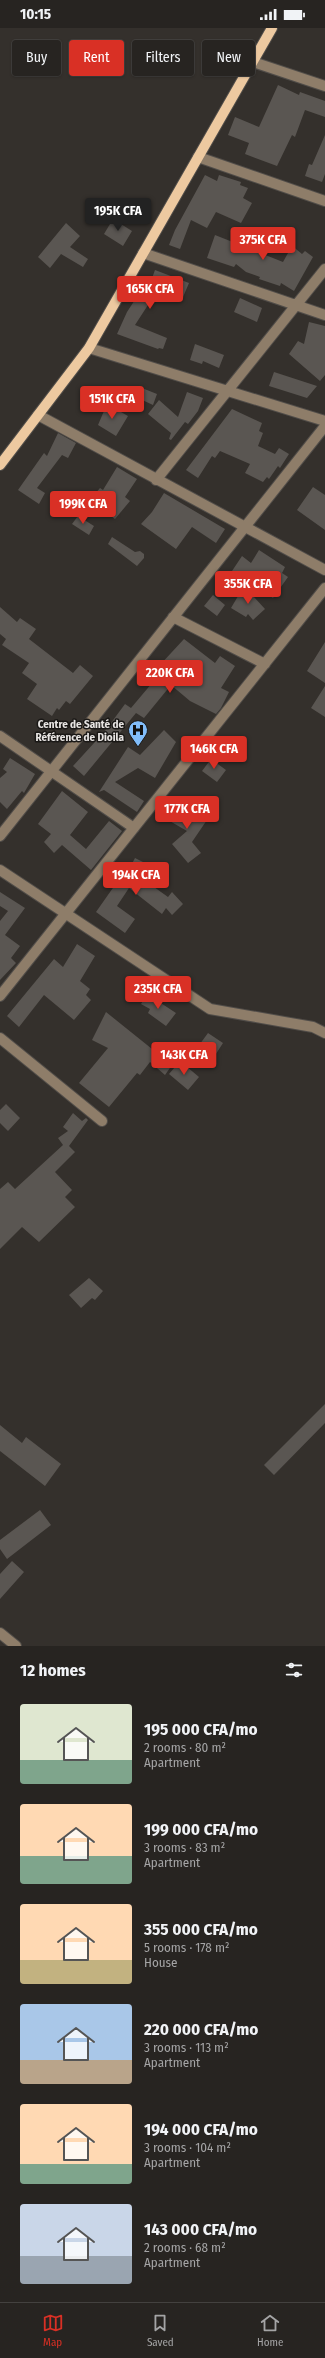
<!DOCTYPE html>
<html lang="en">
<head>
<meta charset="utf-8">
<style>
  body { margin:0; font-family:"Fira Sans Condensed",sans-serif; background:#33302e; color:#f1f3f6; height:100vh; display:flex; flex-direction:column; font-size:15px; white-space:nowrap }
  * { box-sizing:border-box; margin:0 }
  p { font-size:13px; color:#a4a4a5 }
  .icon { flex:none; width:22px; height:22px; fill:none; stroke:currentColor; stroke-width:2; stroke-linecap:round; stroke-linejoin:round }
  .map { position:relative; height:1618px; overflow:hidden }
  .drawer { display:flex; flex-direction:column; background:#272421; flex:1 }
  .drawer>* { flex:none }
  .banner { position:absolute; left:12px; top:12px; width:301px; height:36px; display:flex; gap:8px }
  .price { position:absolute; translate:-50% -34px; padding:0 9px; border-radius:4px; background:#d93025; color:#fff; font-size:13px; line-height:26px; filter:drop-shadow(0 1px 2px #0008) }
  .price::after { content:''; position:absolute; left:50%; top:24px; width:12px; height:9px; margin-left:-6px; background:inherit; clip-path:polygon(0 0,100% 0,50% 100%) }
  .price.selected { background:#222; color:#fff }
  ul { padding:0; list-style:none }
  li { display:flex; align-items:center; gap:12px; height:100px; padding:0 20px }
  li span { display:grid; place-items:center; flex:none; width:112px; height:80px; border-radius:4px; color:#555 }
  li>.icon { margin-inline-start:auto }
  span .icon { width:48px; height:48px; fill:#fffc; stroke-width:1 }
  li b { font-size:17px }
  h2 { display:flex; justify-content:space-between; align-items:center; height:48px; padding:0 20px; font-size:17px }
  .tag { padding:0 14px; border-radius:4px; background:#272421; box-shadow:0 1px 3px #0004,0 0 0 1px #43413f; font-size:14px; line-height:36px }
  .tag.selected { background:#d93025; color:#fff }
  .status { display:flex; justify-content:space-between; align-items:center; height:28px; padding:0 20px; background:#272421; direction:ltr }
  .status svg { height:11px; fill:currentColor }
  .tabs { display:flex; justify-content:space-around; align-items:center; height:56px; border-top:1px solid #43413f; background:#272421; font-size:11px; color:#a4a4a5 }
  .tabs a { display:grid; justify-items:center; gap:2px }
  .tabs .selected { color:#d93025 }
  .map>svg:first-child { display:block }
</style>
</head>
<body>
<div class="status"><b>10:15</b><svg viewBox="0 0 49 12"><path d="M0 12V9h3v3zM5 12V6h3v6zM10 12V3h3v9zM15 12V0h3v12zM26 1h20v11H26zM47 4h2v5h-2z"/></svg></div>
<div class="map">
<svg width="325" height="1618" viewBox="0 0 325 1618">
  <rect width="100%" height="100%" fill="#34302c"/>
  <path fill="#5a5652" d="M278,57L299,67L300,64L325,73V89L305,82L295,109L292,107L277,138L245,126L249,115L228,107L235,89L259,99Z
    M325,107V146L322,154L305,148L309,136L312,137Z
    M205,147L217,153L219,147L241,154L240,157L248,160L243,170L252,175L241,195L216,184L207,200L191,192L180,221L169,217L175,202Z
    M113,191L132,203L123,218L104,206Z
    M66,195L80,208L70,219L88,231L83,239L61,226L50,240L38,229Z
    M273,202L302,226L305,223L313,229L294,263L281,255L280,258L259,251L260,249L246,244L236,236L234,239L207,230L215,207L283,234L288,225L269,214Z
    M155,242L189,255L183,269L159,260L135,297L167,310L163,321L159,320L158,321L117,306L127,284L142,261L147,264Z
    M240,270L262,280L257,294L234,284Z
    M309,294L325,298V347L320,353L289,326L298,313L304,316Z
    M195,316L224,327L219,340L203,333L202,336L190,332Z
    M274,344L317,358L307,370L269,358Z
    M142,360L157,366L153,377L138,370Z
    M187,364L203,370L198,383L188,396L185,394L171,412L169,411L171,405L148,386L159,372L178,389Z
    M107,376L128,388L116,408L98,397Z
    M232,381L262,395L259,403L263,405L258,418L275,426L279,420L289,426L280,440L278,438L269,451L267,449L263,454L245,445L250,436L220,423L215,430L212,428L198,450L186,442Z
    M58,405L76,415L68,430L62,427L37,460L45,465L39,476L18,462L44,425L47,428Z
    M117,439L137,451L125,469L130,473L115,491L90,472L100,460L103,462Z
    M313,459L325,467V502L297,482Z
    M164,465L225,501L216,515L192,499L176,521L141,496L152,484Z
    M78,488L94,498L89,507L72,496Z
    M112,509L135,524L140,523L144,526V530L137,538L108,516Z
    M259,522L285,539L282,545L288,549L273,570L232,543L242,528L251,535Z
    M244,558L265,581L253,592L248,586L246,589L231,580Z
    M213,567L225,577L217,588L204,578Z
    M0,579L17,594L20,590L36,601L29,611L73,645L80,637L93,648L70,676L66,673L59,682L57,680L52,688L27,671L37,656L22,645L29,635L2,617L6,611L0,606Z
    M184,611L215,635L220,628L235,638L221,660L229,664L221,680L216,686L190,673L171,657L144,690L136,685L84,748L73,738L105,703L125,676L131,680L163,642L159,638Z
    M325,614V655L307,643Z
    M325,658V689L311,680Z
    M164,702L176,714L155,750L138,740L115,754L144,773L137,784L104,762L99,764L128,719L140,727Z
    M10,730L35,746L24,765L22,763L7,781L0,774V750L7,744L3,741Z
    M211,731L226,742L217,754L202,743Z
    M62,763L88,784L70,807L86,821L109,793L122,803L91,842L62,817L54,825L44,814L51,806L38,796Z
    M180,772L189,777L187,781L201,791L207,786L209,789L192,814L201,825L188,835L172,816L187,803L168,792Z
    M135,830L155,840L147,854L168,869L172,864L183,876L172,887L166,880L162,886L129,860L117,878L135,891L125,905L96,884L122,847L125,849Z
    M0,864L25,880L5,907L20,918L11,930L16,935L0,952V893L8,883L0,878Z
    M77,916L95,928L80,953L90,961L86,967L91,972L74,992L44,967L19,999L7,988L54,931L63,939Z
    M147,966L176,985L166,998L148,985L150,981L141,976Z
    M106,984L172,1037L165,1047L150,1034L140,1047L137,1045L109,1079L79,1055L108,1020L92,1012Z
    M208,1005L223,1015L212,1032L197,1020Z
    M180,1033L199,1049L188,1062L169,1046Z
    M6,1076L20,1090L8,1103L0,1095V1082Z
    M73,1085L82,1093L86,1090L88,1092L69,1118L75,1124L55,1144L72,1162L65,1169L75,1179L39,1214L22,1199L0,1221V1161L8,1154L15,1161L63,1117L58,1110L68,1103L63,1099Z
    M89,1250L103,1263L95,1272L92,1270L81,1280L69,1267Z
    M325,1376V1395L274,1447L264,1437Z
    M0,1397L22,1415L26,1409L61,1436L45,1458L0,1423Z
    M40,1482L51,1497L7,1531L0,1521V1512Z
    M12,1533L24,1544L0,1571V1546Z"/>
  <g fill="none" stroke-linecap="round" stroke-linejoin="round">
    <defs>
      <path id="minor" d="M253,34L325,58
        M198,129L325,173
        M143,225L325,287
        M89,320L325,393
        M38,387L325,542
        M156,452L325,241
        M173,589L265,636
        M0,708L134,800
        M0,808L325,398
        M0,842L210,981L313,999L325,1005
        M0,968L325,560
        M0,1010L102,1093
        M0,1605L16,1618"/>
      <path id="major" d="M0,437L89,320L272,0"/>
    </defs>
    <use href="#minor" stroke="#514d49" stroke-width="12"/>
    <use href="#major" stroke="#514d49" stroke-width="12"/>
    <use href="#minor" stroke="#8e7d69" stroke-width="10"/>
    <use href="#major" stroke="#edc9a0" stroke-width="10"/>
  </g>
  <defs>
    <symbol id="hospital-pin" viewBox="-11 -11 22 30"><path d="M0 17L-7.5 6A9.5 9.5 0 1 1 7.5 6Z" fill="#81bdfa" stroke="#1a1816"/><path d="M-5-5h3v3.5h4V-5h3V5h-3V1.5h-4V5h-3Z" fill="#111"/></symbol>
  </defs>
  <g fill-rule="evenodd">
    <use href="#hospital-pin" x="127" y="691" width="22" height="30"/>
  </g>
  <g text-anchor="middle" stroke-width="3" stroke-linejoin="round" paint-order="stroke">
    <g font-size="11" font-weight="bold" fill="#e8e5e3" stroke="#1a1816" text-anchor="end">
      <text x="124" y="700">Centre de Santé de<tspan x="124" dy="13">Référence de Dioila</tspan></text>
    </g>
  </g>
</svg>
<b class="price selected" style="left:118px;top:204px">195K CFA</b>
<b class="price" style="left:263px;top:233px">375K CFA</b>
<b class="price" style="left:150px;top:282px">165K CFA</b>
<b class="price" style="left:112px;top:392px">151K CFA</b>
<b class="price" style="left:83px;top:497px">199K CFA</b>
<b class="price" style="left:248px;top:577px">355K CFA</b>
<b class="price" style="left:170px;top:666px">220K CFA</b>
<b class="price" style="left:214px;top:742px">146K CFA</b>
<b class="price" style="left:187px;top:802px">177K CFA</b>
<b class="price" style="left:136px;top:868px">194K CFA</b>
<b class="price" style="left:158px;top:982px">235K CFA</b>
<b class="price" style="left:184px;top:1048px">143K CFA</b>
<div class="banner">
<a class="tag">Buy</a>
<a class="tag selected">Rent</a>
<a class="tag">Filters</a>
<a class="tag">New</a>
</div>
</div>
<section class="drawer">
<h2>12 homes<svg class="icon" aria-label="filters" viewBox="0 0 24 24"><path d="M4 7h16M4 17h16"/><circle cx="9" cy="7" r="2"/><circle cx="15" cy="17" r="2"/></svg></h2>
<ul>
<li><span style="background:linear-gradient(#dfe7d0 70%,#7fa58c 0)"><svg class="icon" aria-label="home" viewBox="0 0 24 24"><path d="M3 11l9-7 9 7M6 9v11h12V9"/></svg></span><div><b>195 000 CFA/mo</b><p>2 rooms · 80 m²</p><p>Apartment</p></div></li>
<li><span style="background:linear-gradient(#ffd9b3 65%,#7fa58c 0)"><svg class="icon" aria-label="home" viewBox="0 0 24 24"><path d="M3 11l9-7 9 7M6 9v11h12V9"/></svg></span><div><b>199 000 CFA/mo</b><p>3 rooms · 83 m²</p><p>Apartment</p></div></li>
<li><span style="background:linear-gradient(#ffd9b3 70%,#c2b280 0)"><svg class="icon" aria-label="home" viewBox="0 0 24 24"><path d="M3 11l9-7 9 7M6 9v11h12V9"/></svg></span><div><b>355 000 CFA/mo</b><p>5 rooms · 178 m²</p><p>House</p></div></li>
<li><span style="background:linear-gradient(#a9c7e8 70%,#b9a48a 0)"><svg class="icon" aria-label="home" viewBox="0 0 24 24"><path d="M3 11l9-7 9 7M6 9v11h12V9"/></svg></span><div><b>220 000 CFA/mo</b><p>3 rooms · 113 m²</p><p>Apartment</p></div></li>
<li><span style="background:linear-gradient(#ffd9b3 75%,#7fa58c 0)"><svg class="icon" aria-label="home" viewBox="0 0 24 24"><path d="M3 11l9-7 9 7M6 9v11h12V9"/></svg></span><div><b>194 000 CFA/mo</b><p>3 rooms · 104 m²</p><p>Apartment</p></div></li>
<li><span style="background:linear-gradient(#c9d6e8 65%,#9aa5b1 0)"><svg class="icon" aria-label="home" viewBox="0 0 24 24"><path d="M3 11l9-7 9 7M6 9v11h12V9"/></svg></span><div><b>143 000 CFA/mo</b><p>2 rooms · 68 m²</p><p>Apartment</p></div></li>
</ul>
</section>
<nav class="tabs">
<a class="selected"><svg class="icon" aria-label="map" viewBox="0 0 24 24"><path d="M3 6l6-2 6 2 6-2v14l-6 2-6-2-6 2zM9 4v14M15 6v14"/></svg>Map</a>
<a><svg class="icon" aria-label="saved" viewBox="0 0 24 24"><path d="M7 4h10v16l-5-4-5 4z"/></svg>Saved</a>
<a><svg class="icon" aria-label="home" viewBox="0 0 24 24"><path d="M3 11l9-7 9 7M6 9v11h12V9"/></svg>Home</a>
</nav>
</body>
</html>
